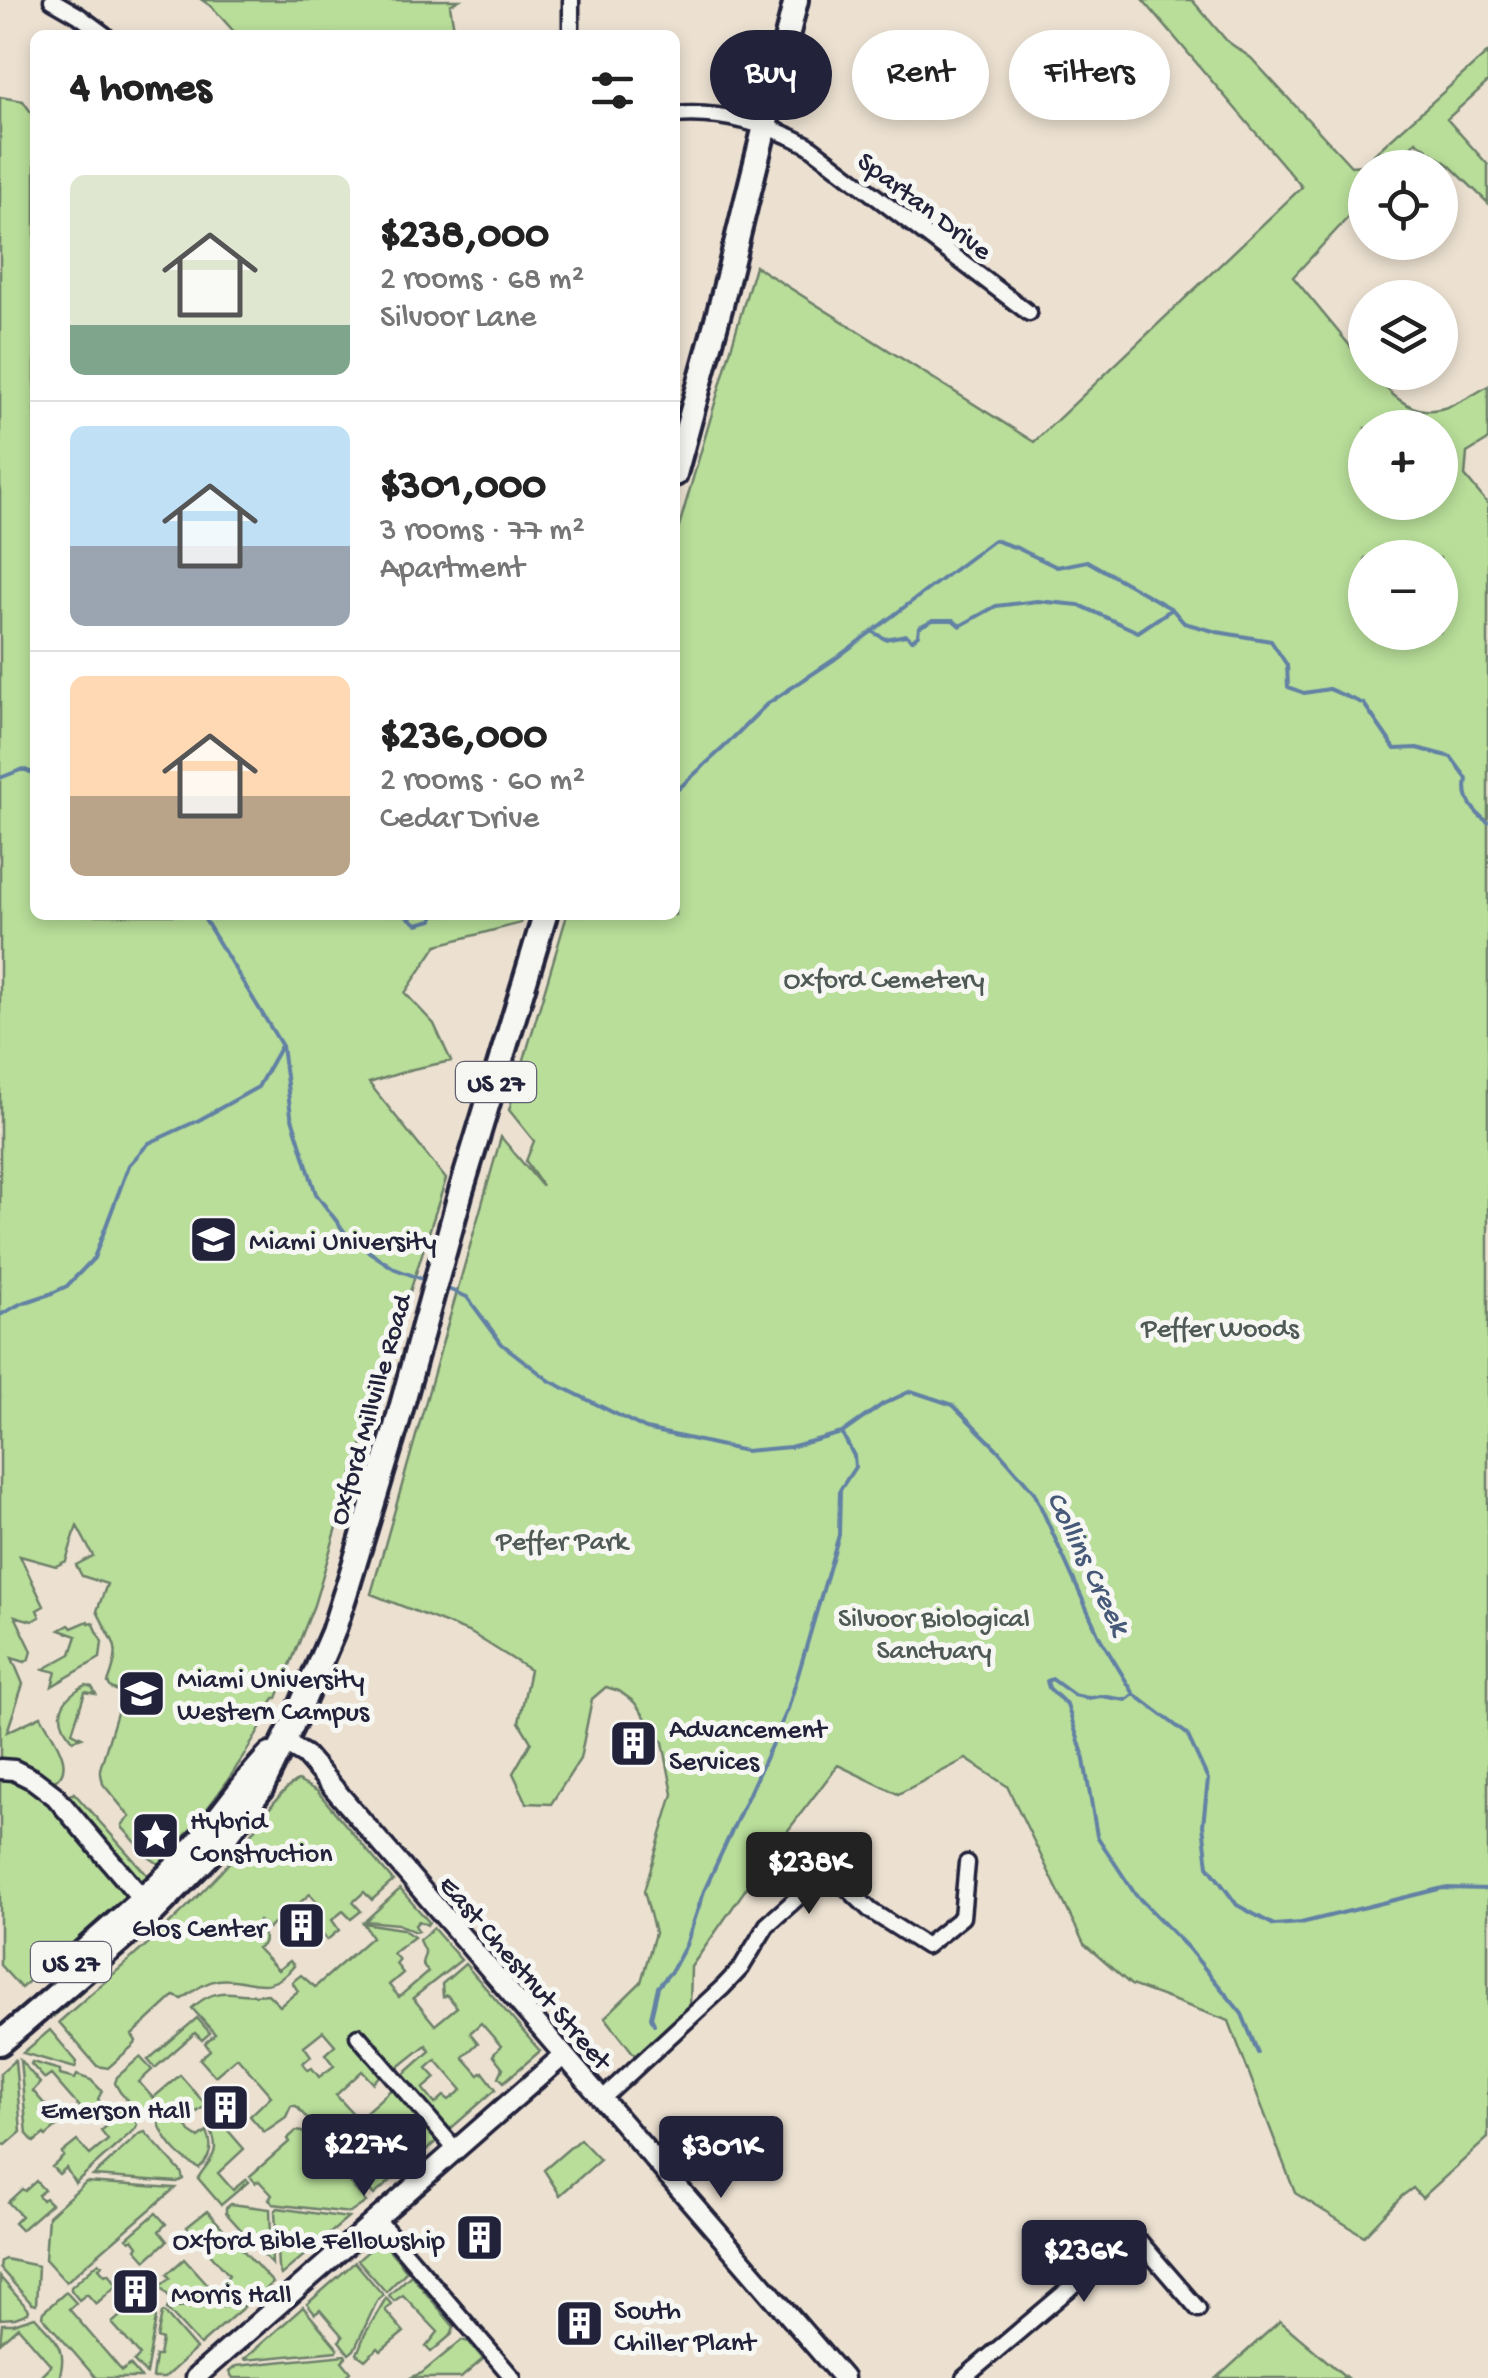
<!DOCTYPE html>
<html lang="en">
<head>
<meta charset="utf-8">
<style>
  body { margin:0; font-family:"Gochi Hand",sans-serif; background:#f2f2f2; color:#222; height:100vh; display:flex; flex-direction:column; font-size:38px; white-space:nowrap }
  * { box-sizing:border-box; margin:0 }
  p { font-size:32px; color:#767676 }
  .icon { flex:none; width:55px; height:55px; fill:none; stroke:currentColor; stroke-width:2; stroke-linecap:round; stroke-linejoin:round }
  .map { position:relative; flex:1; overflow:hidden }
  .sheet { position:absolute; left:30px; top:30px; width:650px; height:890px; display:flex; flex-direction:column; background:#fff; border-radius:15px; box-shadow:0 5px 15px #0003 }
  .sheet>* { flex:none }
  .top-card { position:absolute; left:710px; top:30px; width:628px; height:90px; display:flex; gap:20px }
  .controls { position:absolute; left:1348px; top:150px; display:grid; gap:20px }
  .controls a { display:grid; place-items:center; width:110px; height:110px; border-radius:50%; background:#fff; box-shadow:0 5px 15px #0003; font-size:50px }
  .price { position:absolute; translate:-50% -85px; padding:0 22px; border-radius:10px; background:#22223b; color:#fff; font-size:32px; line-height:65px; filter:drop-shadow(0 2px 5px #0008) }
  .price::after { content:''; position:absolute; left:50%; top:60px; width:30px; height:22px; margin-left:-15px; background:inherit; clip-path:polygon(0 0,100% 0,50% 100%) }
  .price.on { background:#222; color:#fff }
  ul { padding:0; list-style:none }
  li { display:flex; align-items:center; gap:30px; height:250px; padding:0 40px }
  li+li { border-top:2px solid #e0e0e0 }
  li span { display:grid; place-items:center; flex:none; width:280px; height:200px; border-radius:15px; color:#555 }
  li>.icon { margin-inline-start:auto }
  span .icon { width:120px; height:120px; fill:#fffc; stroke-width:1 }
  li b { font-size:42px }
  h2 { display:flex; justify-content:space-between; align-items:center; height:120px; padding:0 40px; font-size:42px }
  .tag { padding:0 35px; border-radius:45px; background:#fff; box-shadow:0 5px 15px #0003; font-size:35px; line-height:90px }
  .tag.on { background:#22223b; color:#fff }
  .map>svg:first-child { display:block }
</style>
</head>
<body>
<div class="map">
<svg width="1488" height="2378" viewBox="0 0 1488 2378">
  <rect width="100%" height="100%" fill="#ece1d1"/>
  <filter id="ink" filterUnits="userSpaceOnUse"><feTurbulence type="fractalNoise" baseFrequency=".01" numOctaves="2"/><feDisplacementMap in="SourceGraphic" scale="20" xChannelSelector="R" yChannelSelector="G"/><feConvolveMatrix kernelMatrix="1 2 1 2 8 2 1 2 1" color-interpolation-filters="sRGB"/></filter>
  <g filter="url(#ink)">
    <path fill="#b8de99" stroke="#6d806a" stroke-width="2.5" fill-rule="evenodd" d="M202,0H459L450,5L455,35H237L212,7Z
      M1143,0H1192L1227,41L1251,58L1351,166L1362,165L1488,52V82L1447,119L1488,165V203L1449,165L1416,141L1393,167L1365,168V199L1293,277L1365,364V372L1372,373C1414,423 1436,418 1488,386V440L1467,453L1465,476L1488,504V2138L1422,2198L1413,2188L1402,2196L1364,2236L1295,2193L1229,2021L1131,1985L1084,1944L1007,1786L966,1759L898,1794L838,1765L773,1850L691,1967L690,2008L637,2058L605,2017L641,1982L655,1933L644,1891L673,1794L663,1742L634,1702L619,1691L606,1687L592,1699L580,1759L551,1804L527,1803L513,1773L531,1742L519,1722L530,1670L471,1633L371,1594L501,1137L542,1186L526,1161L534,1141L509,1110L567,915H675V540L755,266L1034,442L1302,187ZM1365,428H1440V502H1365ZM1365,558H1440V632H1365Z
      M0,97L23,101L35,118V915H524L521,923L437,945L405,993L434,1024L451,1061L413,1069L369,1083L446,1179L367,1426L314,1605L277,1698H274L271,1704L273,1706C240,1766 207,1815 159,1864L150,1858L123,1828L122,1825L130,1817L103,1784L100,1769L123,1693L111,1688L108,1683C123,1643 114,1647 97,1611L107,1584L82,1576L76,1565L93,1556L77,1526L66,1561L56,1566L20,1556L44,1606L37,1610L40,1617L32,1621L15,1616L32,1651L30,1658L25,1662L12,1658L23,1684L7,1732L41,1716C50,1734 79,1768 53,1782L0,1762Z
      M88,1621L89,1623L93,1622L102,1642L100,1658L52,1686L56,1672L44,1669L71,1654L77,1636L60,1630L69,1625L72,1628Z
      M86,1685L92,1687L96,1694L85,1692L72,1732L82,1737L73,1740C52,1717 60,1698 86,1685Z
      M0,1775L16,1778L39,1790L129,1895L21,1988L0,1965Z
      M298,1781L317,1791L393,1881L372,1900L364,1892L353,1902L361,1911L351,1919L343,1911L332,1920L339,1930L327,1940L311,1920L323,1909L310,1894L296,1906L294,1904L269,1928L259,1921L255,1926C262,1932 267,1936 262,1945L257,1948L278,1970L290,1961L294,1966C267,1999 249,1976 218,1980C204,1982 193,1992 182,1999L174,1996L132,2035L136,2041L135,2044L108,2068L97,2066L59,2022C118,1969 182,1918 234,1857C249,1839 279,1788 298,1781Z
      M74,1793L148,1876L138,1885L69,1802L68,1797Z
      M266,1799L268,1802C207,1884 131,1949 54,2016L53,2011Z
      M400,1889L429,1922L427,1925L419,1921L415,1925L418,1931L415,1932L398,1924L365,1921Z
      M363,1923L402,1929L414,1937L393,1953L399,1960L396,1964L403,1973L389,1985L399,1997L428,1972L422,1963L425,1953L419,1940L433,1928L461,1960L413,1998L435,2025L457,2007L447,1995L443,1997L442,1984L465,1964L540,2051L504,2082L499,2077L503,2068L493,2055L501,2046L481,2023L470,2033L478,2043L463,2057L479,2075L483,2072L496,2089L448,2131L402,2076L430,2051L426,2045L396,2069L361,2031L382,2073L373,2083L362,2071L336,2095L358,2119L394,2087L439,2139L374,2195L296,2106H291L286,2117L264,2132L250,2116L271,2096L237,2057L215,2076L200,2059L210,2050L205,2043L215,2034L192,2008C222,1981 235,1999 268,1994L280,2006L298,1991L292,1982L301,1975L315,1987L372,1937ZM323,2031L335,2045L325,2054L334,2066L319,2077L312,2068L308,2070L303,2063L311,2056L304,2046ZM436,2060L462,2090L449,2100L444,2096L435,2104L423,2089L436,2078L427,2068Z
      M197,2018L210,2033L202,2040L195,2033L155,2068L148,2060Z
      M50,2030L77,2062L75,2068L23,2053Z
      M140,2057L152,2070L139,2082L153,2098L180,2075L206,2105L197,2112C171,2095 165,2112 143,2118L120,2092L115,2083L117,2077Z
      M15,2060L21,2132L6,2145L0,2144V2073Z
      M20,2060L40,2083L33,2091L61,2123L46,2136L44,2134L34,2142L27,2134Z
      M32,2062L60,2070V2075L75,2079L77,2075L91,2080L102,2091L98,2099L101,2103L87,2116L51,2075L45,2079L31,2064Z
      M120,2105C127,2107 135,2118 137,2125L135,2129L75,2183L66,2168L59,2174L52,2167L64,2156L62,2153L77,2141L90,2155L108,2140L101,2131L117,2117V2109Z
      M173,2109L183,2110L193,2115L185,2123L190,2132L199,2138L207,2132C213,2145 211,2158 199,2168C178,2157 163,2140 157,2117Z
      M219,2120L244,2149L218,2173L233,2190L246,2179L248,2182L221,2205L198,2178C210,2158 222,2155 210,2128Z
      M296,2131L302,2132L311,2138L366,2202L350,2213L273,2204L269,2199L272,2195L259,2181L255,2183L250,2176L289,2142L287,2139Z
      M145,2132L181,2172L183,2179L177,2182L93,2176L139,2134Z
      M580,2139L600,2160L560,2195L544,2170Z
      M36,2181L44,2190L38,2195L42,2200L45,2198L51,2204L21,2230L14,2223L21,2216L8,2202L22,2189L25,2191Z
      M86,2182L175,2188L66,2282L45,2259L48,2216Z
      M231,2204L270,2209L272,2264L226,2213V2208Z
      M278,2208L348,2218L281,2275L278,2267L275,2211Z
      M207,2211L273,2283L252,2301L239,2300L223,2282L229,2275L187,2227Z
      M156,2213L166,2224L159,2231L167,2241L146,2260L136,2249L138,2246L133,2239L130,2241L127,2238Z
      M381,2240L407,2271L386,2292L358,2260Z
      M5,2259L38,2266L36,2305L32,2304L0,2268L1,2261Z
      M184,2259L212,2290L219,2285L231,2301L174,2302L160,2286L170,2278L167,2274Z
      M99,2262L102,2265L99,2268L105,2275L109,2273L117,2285L96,2304L87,2294L79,2300L71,2290V2287Z
      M355,2262L383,2295L378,2299L354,2350L349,2354L339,2341L343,2337L320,2310L315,2314L307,2304Z
      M411,2275L454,2327L451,2335L431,2352L426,2347L438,2332L403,2295L394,2301L389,2295Z
      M0,2277L29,2310L28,2313L15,2318L0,2319Z
      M66,2292L76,2303L69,2309L122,2371L130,2365L141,2378H96L42,2316L43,2312Z
      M386,2298L391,2304L385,2310L404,2332L381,2351L378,2348L365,2360L357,2354L365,2334Z
      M142,2302L156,2318L146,2374L134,2362L140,2355L112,2323L128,2309L131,2312Z
      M246,2305L200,2345L167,2309L168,2307Z
      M303,2307L338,2349L337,2351L245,2360L244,2359Z
      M164,2312L196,2349L164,2378H152L155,2356H159L162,2340L157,2338L162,2313Z
      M35,2317C55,2340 69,2346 59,2378H38L51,2365L18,2327L0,2343L2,2324H13Z
      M1280,2321L1347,2378H1217Z
      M462,2340L469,2342L483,2359L461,2378H410L422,2373Z
      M345,2355L346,2357L342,2361L351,2372L344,2378H233L229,2372L236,2366Z"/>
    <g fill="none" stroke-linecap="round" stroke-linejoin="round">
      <path stroke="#6281a4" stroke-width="4" d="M873,632L885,639L906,635L912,640L918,635L919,627L933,620H953L960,626L996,606L1037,601L1079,605L1138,632L1172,609
        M0,778L23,769L35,774
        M675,792L723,748L767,704L835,659L994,540L1017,548L1057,567L1087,561L1172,609L1184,623L1217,632L1271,641L1287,665L1288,687L1304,693L1329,689L1364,704L1395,749L1417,748L1451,757L1467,779C1463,798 1473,812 1488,822
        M202,915L282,1046L291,1115L316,1194L350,1239L395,1269L430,1282
        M405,915L417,924L432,920L435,915
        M443,1287L467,1297L502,1344L550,1381L646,1429L745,1451L790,1447L842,1433L883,1404L911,1391L953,1405L996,1448L1034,1492L1100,1638L1134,1694L1187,1734L1208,1779L1203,1825L1208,1866L1237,1905L1274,1925L1301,1923L1443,1888L1488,1889
        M0,1315L20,1304L50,1294L67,1286L94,1258L129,1165L149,1143L199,1120L258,1087L281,1046
        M1134,1694L1126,1700L1101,1696L1088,1698L1074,1695L1052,1679L1047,1681L1049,1688L1067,1705L1083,1754L1097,1836L1135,1894L1188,1948L1242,2014L1258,2053
        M654,2024L651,2017L658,1987L673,1969L686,1945L704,1891L788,1709L839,1535L840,1490L855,1467L854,1456L842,1433"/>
      <defs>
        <path id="minor" d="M52,0L78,15L105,35
          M571,0V35
          M675,115C720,111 768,124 808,145L1029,313
          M358,2036L456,2150
          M602,2099L723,1987L741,1968L767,1925L815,1882L839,1880L871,1911L926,1946L962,1917L967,1863
          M377,2219L513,2378
          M964,2378L1129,2238L1141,2243L1198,2309"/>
        <path id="tertiary" d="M283,1742L305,1755L843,2378
          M0,1769L14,1770L34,1780L55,1796L150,1908
          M195,2378L564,2055"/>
        <path id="trunk" d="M675,474L721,305L796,0
          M83,1952C119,1920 157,1888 191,1851C219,1820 241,1785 270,1755
          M0,2043L153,1912L221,1843L261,1789L298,1713L333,1632L348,1585L396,1427L461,1191L545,915"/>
      </defs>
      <use href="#minor" stroke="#22223b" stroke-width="21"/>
      <use href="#tertiary" stroke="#22223b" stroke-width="25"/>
      <use href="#trunk" stroke="#22223b" stroke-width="30"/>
      <use href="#minor" stroke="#f6f6f2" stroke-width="14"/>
      <use href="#tertiary" stroke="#f6f6f2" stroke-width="18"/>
      <use href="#trunk" stroke="#f6f6f2" stroke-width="22"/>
    </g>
  </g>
  <defs>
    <symbol id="university-square" viewBox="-11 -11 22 22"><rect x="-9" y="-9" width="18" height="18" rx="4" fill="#22223b" stroke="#f6f6f2"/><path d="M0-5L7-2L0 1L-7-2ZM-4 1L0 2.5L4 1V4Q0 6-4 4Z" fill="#fff"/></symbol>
    <symbol id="building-square" viewBox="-11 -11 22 22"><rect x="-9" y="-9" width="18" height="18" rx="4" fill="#22223b" stroke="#f6f6f2"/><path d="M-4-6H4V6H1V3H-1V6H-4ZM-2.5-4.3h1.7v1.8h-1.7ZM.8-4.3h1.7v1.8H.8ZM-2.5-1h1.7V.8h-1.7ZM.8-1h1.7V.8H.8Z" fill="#fff"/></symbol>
    <symbol id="sight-square" viewBox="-11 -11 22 22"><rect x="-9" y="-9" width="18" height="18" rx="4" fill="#22223b" stroke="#f6f6f2"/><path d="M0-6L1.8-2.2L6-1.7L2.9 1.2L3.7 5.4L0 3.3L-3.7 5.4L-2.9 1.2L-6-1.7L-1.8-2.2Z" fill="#fff"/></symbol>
  </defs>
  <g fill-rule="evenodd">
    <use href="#university-square" x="186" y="1212" width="55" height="55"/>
    <use href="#university-square" x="114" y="1666" width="55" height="55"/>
    <use href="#building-square" x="606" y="1716" width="55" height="55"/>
    <use href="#sight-square" x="128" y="1808" width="55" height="55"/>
    <use href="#building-square" x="274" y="1898" width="55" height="55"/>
    <use href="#building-square" x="198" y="2080" width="55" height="55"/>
    <use href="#building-square" x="452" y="2210" width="55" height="55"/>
    <use href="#building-square" x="108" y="2264" width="55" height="55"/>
    <use href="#building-square" x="552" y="2296" width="55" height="55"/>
  </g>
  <g text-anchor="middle" stroke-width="10" stroke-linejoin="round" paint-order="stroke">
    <g fill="#f6f6f2" stroke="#626272" stroke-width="2.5">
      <rect x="456" y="1062" width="80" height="40" rx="8"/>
      <rect x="31" y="1942" width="80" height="40" rx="8"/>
    </g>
    <g font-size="25" font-weight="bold" fill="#22223b">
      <text x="496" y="1091">US 27</text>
      <text x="71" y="1971">US 27</text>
    </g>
    <g font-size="28" fill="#22223b" stroke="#f6f6f2">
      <text transform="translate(926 204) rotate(37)" y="10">Spartan Drive</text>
      <text transform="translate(368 1409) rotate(-74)" y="10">Oxford Millville Road</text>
      <text transform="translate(527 1971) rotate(49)" y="10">East Chestnut Street</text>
    </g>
    <g font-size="28" fill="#4f5a57" stroke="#f6f6f2">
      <text x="884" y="987">Oxford Cemetery</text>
      <text x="1220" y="1336">Peffer Woods</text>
      <text x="562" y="1549">Peffer Park</text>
      <text x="934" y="1626">Silvoor Biological<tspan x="934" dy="32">Sanctuary</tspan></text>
    </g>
    <g font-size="28" fill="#22223b" stroke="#f6f6f2" text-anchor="start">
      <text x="249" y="1249">Miami University</text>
      <text x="177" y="1687">Miami University<tspan x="177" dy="32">Western Campus</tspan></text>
      <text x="669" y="1737">Advancement<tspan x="669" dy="32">Services</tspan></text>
      <text x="190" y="1829">Hybrid<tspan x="190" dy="32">Construction</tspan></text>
      <text x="266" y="1936" text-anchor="end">Glos Center</text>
      <text x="191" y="2118" text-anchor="end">Emerson Hall</text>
      <text x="445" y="2248" text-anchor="end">Oxford Bible Fellowship</text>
      <text x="171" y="2302">Morris Hall</text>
      <text x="614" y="2318">South<tspan x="614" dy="32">Chiller Plant</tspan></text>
    </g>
    <g font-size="30" font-style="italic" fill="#475978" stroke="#f6f6f2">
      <text transform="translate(1090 1562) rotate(64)" y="10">Collins Creek</text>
    </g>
  </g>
</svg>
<div class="controls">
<a><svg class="icon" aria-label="locate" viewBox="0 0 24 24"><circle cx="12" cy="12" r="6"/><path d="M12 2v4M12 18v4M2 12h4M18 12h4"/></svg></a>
<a><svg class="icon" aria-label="layers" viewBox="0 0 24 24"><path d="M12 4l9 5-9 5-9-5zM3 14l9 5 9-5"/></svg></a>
<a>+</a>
<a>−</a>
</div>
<b class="price on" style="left:809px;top:1917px">$238K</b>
<b class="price" style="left:364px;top:2199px">$227K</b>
<b class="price" style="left:721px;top:2201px">$301K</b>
<b class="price" style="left:1084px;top:2305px">$236K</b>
<div class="top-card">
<a class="tag on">Buy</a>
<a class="tag">Rent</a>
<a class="tag">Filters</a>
</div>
<section class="sheet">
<h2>4 homes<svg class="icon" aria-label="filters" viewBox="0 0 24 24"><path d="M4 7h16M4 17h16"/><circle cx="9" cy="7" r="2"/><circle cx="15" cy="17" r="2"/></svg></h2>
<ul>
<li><span style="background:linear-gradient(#dfe7d0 75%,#7fa58c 0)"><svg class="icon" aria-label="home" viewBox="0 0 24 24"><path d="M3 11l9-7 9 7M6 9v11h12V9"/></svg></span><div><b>$238,000</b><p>2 rooms · 68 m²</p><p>Silvoor Lane</p></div></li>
<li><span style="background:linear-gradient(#bfe0f5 60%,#9aa5b1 0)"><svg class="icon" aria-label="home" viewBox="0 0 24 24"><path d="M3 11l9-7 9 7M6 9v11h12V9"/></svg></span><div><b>$301,000</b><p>3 rooms · 77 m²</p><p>Apartment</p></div></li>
<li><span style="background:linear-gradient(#ffd9b3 60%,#b9a48a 0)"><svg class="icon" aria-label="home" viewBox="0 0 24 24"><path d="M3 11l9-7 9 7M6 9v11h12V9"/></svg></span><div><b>$236,000</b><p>2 rooms · 60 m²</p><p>Cedar Drive</p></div></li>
</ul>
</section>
</div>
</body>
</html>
